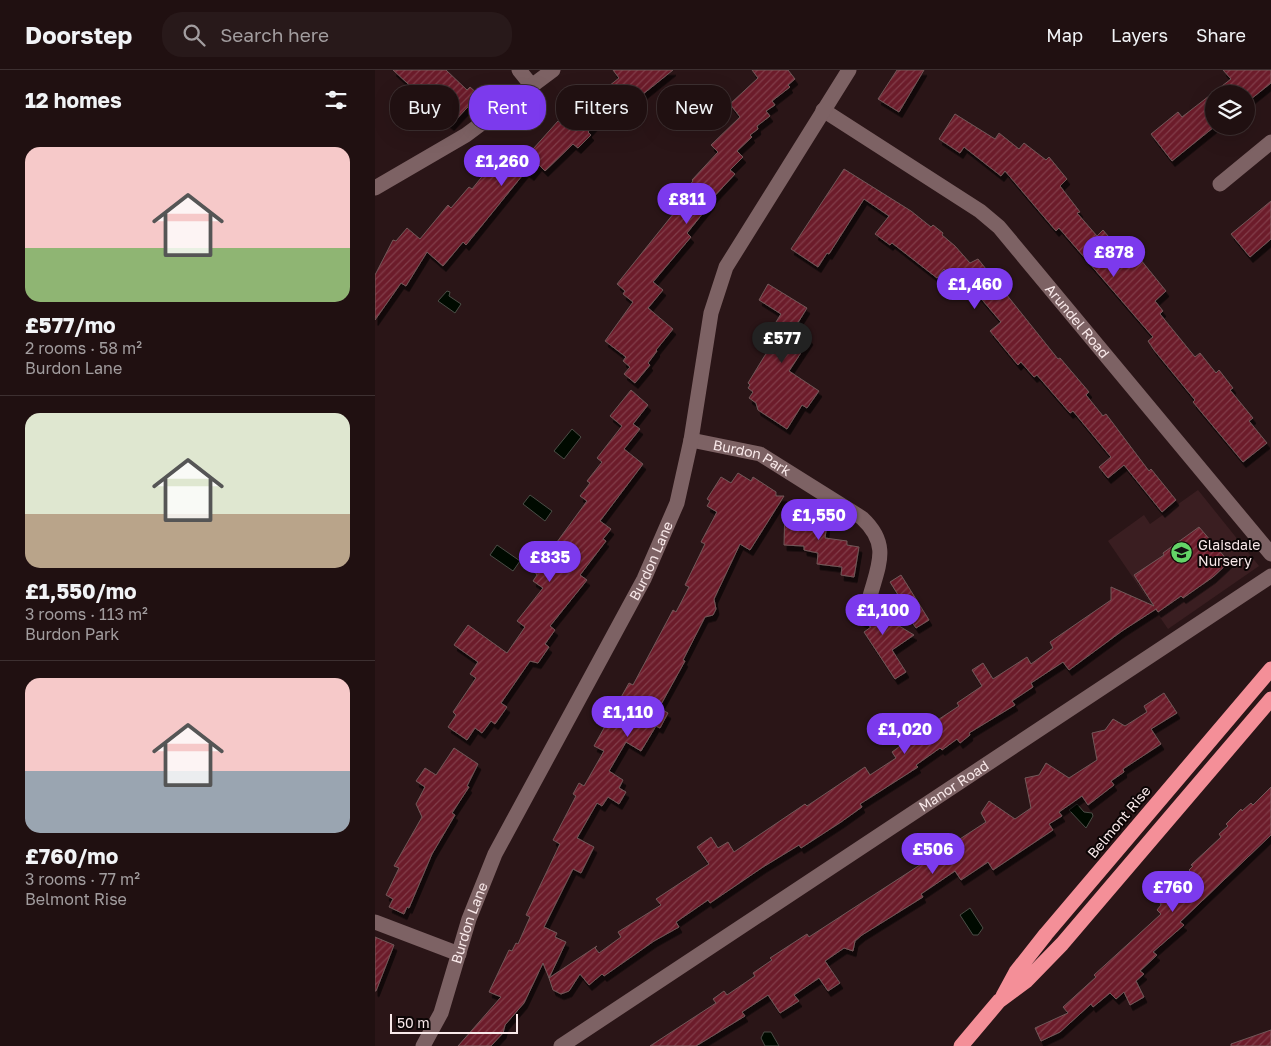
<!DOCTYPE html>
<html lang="en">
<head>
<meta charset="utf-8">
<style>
  body { margin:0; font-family:"Golos Text",sans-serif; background:#28191a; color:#f1f3f6; height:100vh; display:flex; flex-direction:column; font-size:19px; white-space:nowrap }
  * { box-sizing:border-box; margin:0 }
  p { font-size:16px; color:#a29d9f }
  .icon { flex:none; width:28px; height:28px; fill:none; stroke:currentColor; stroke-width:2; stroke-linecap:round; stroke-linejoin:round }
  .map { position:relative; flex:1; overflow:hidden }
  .drawer { display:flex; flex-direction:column; background:#201011; width:375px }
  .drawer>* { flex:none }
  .top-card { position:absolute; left:15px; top:15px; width:475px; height:45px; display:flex; gap:10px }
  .controls { position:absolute; left:830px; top:15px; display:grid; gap:10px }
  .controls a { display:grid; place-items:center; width:50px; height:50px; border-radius:50%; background:#201011; box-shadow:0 5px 20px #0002,0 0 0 1px #3d3031; font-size:25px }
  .scale { position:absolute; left:15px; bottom:12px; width:128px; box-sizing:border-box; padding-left:5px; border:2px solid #f9e9ea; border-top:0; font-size:14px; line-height:18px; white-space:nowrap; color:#f9e9ea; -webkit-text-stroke:4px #0c0505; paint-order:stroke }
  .price { position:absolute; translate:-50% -42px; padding:0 11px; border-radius:18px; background:#7c3aed; color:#fff; font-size:16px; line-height:32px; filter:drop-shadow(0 1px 2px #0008) }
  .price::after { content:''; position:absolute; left:50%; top:30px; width:15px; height:11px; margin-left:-8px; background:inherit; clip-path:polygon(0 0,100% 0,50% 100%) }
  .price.selected { background:#222; color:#fff }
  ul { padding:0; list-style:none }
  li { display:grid; align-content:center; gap:10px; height:265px; padding:0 25px }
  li+li { border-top:1px solid #3d3031 }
  li span { display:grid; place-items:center; height:155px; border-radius:15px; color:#555 }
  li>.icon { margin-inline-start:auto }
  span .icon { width:90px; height:90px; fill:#fffc; stroke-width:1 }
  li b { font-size:21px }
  h2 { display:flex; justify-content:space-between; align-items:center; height:60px; padding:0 25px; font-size:21px }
  .chip { padding:0 18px; border-radius:20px; background:#201011; box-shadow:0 5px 20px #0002,0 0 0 1px #3d3031; font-size:18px; line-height:45px }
  .chip.selected { background:#7c3aed; color:#fff }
  header { display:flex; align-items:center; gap:30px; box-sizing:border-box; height:70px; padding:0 25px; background:#201011; border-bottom:1px solid #3d3031 }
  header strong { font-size:24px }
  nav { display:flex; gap:28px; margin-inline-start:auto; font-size:18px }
  .search { width:350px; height:45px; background:#28191a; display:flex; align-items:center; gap:12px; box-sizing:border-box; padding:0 18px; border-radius:20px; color:#a29d9f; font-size:19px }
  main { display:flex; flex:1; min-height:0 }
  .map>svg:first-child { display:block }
</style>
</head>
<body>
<header>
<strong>Doorstep</strong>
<div class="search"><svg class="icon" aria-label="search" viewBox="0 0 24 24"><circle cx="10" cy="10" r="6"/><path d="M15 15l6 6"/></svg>Search here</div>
<nav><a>Map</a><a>Layers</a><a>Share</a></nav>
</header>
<main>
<section class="drawer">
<h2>12 homes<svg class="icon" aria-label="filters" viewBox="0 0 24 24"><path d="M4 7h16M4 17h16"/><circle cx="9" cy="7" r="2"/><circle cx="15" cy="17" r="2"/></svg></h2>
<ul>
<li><span style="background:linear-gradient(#f6c9c9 65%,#8fb573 0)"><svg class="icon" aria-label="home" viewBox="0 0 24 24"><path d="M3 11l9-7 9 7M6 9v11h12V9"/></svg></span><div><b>£577/mo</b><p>2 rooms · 58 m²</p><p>Burdon Lane</p></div></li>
<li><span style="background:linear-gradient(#dfe7d0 65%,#b9a48a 0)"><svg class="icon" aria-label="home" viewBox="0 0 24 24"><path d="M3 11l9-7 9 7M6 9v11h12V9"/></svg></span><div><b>£1,550/mo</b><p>3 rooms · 113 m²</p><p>Burdon Park</p></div></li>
<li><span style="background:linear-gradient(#f6c9c9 60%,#9aa5b1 0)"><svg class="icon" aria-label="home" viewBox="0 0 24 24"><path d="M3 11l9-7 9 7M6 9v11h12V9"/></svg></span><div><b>£760/mo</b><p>3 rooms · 77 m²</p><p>Belmont Rise</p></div></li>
</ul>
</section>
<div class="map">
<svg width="896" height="976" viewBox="0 0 896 976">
  <defs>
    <pattern id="building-hatch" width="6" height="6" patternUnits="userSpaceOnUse" patternTransform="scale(1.25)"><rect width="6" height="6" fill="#6c1d2b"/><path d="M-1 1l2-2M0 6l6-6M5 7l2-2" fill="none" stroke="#823e4a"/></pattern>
    <filter id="shadow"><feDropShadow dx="3" dy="5.5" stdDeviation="0" flood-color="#0009"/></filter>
  </defs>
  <rect width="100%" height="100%" fill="#2a1517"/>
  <path fill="#3a1e21" d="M823,420L884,496L793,559L733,471L769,445L775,454Z"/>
  <path fill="#000a00" stroke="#4b4d46" d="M72,221L75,222L74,226L86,234L80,243L63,231Z
    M197,359L206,367L189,389L179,381Z
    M155,425L177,441L170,451L148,434Z
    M122,475L145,491L138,501L115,485Z
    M702,734L709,742L717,743L718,746L711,758L694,740Z
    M595,838L608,858L603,865H598L585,845Z
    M389,962H396L404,976H390L386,968Z"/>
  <path fill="url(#building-hatch)" stroke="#725859" filter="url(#shadow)" d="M18,0H71L92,20L95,17L104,25L76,55L66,47L70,43L47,22L44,24Z
    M238,0H298L247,41L239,33L213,62L216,65L203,78L198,74L170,101L164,95L156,105L151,101L91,175L88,172L68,196L52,182L31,216L26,213L0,250V205L18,170L21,171L32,158L45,169L73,135L76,138L94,117L97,119L114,98L123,105L142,81L150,88L183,51L186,54L202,37L206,40L223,22L224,24L244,8Z
    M377,0H413L420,9L413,15L415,17L397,31L400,35L391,41L395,46L382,56L383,59L375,65L377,67L362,81L368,87L355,100L360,104L335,131L337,132L312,163L316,167L278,212L288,220L273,238L298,259L281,280L282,281L273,293L275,295L260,313L249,304L255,297L248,291L251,287L230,271L258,232L248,224L250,221L242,214L299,143L295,139L318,111L317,110L343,82L336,75L365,47L355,34L383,8Z
    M522,0H549L524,42L503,29Z
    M848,0H896V13L871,33V24H839V57L797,91L776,64L803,42L807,47L856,9Z
    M580,44L620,69L624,63L644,79L649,73L671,90L674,87L692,109L685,116L705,142L702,143L722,166L728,160L749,185L757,179L791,221L780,231L788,241L785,244L820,287L825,283L841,303L844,300L858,318L855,320L878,348L874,351L892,373L868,392L818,332L820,330L779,280L773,271L778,267L684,158L681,161L630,101L626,106L589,77L585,83L564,69Z
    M469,99L536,141L556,157L558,155L568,163L567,165L580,176L595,193L603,189L683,289L685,288L714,322L711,325L728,346L731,344L774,401L776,399L801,430L787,442L749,395L733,408L724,397L736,387L698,341L695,343L662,305L659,307L646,292L643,295L615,261L626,252L603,225L599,229L578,204L575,206L569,199L562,208L517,173L515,175L500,164L514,146L489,129L454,184L452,183L443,197L416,179Z
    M896,131V169L875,187L856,164Z
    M393,214L432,238L419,259L435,269L414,301L444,321L432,338L427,335L412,359L383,340L381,333L374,328L378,322L373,318L375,315L373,313L403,264L396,260L406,244L384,230Z
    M256,320L273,335L258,354L265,359L249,379L268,394L225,451L236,459L228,469L231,471L205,505L212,510L175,556L180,560L170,574L174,577L163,593L155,591L126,633L132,637L120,654L116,651L107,663L100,658L92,670L73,657L81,645L78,642L101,608L95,604L103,592L79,575L93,555L132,583L150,557L142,551L168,518L158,511L162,505L160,502L212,431L205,426L215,413L212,411L227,392L222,388L247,356L235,346Z
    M363,403L376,411L378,407L401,422V426H409L375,480L365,474L339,529L341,539L338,545L330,547L308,590L310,591L284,638L293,643L285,658L281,656L266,681L251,672L234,701L248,710L244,718L251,722L244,734L233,727L227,736L222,733L202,768L219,777L206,803L198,799L169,857L182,863L180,867L191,872L174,908L168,893L149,933L130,955L128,963L116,976H83L126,927L114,922L134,880L137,881L141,873L143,874L155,847L151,845L185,774L178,770L201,726L198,724L204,713L209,716L229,681L219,676L254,613L258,615L298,540L301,542L314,517L310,515L330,474L326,472L342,442L332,436L335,431L332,429L346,407L356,413Z
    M410,436L429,437L428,447L440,448V452L452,453L450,468L472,471V475L484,477L479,507L466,505L467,497L442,494L443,483L429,480V476L409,475Z
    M824,457L854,492L838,507L808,528L806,526L783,542L781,539L747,561L694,600L688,592L656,613L658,617L637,631L640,635L594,663L595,665L585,673L582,669L567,680L565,678L541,695L543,697L485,734L487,737L466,752L426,778L424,775L388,797L335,833L333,830L301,852L304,857L279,871L229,906L227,904L214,915L205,904L194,921L186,924L178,920L174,908L222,876L220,878L224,883L246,867L243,862L286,835L281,829L334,794L322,777L336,767L343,778L353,772L359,782L430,734L432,736L490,697L495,705L521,688L517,682L532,671L526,663L544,651L549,659L584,636L582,633L607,616L597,600L608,593L618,609L652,587L656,594L678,578L675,572L736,530V517L779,536L759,505L789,485L788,483Z
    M526,505L554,550L541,558L524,533L527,531L515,512Z
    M483,531L539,565L517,580L531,602L520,609L489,562L496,557L475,544Z
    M789,623L802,643L776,659L786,674L748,699L749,702L736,711L739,715L713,735L707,726L684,742L687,746L674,754L678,760L618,800L613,792L586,810L580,801L546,824L548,827L487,865L480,871L478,881L469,878L450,891L465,913L453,921L444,908L419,925L424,931L405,943L393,925L367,942L370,946L321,976H275L341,933L338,929L349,921L352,925L380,906L378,903L397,890L395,888L432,864L434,867L611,752L606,743L614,731L640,749L656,738L650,708L664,705L671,693L694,708L722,690L717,663L730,660L738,649L750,656L772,642L769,636Z
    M79,678L103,694L92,716L94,717L77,743L80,745L57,784L34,838L32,837L29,844L14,837L18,829L11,825L24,798L19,796L47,747L41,734L50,717L41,711L50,698L61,705Z
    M896,717V765L805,852L809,855L778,882L782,885L765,901L769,904L761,911L769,927L755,935L749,922L741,929L735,923L718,937L716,934L685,962L666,971L660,958L693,943L688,937L721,907L719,905L786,844L782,840L786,835L785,833L817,803L814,800L818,796L816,795L846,767L844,764L853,756L851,754L866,739L867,741L876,733L878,735Z
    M0,867L19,875L1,921H0Z
    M896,960V976H856V974Z"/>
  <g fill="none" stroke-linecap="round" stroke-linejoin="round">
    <g stroke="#7d6264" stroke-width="15">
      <path d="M144,0L157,16"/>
      <path id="s1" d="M448,40L605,141L624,157L896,484"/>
      <path d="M845,114L896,72"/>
      <path d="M0,118L91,65L178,0"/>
      <path id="s2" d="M316,370L385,384L487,448C515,474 504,494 495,526"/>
      <path d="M0,852L84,884"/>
      <path id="s3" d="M48,976L66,943L94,849L120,784L269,509L302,433L316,370L336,243L351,197L474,0"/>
      <path id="s4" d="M186,976L896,506"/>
    </g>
    <path stroke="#f48f98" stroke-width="15" d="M628,926L641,902L671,864L896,599
      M586,976L624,931L651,911L687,874L896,629"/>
  </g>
  <defs>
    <symbol id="school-disc" viewBox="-11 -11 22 22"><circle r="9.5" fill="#64d468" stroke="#0c0505"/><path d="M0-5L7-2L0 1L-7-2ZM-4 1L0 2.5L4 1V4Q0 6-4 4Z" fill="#111"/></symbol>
  </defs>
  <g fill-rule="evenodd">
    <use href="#school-disc" x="794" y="470" width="25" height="25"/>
  </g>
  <g text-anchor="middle" stroke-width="4" stroke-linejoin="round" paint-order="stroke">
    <g font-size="14" fill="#f9e9ea" stroke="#0c0505">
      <text dy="5" stroke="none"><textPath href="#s1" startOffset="334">Arundel Road</textPath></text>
      <text dy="5" stroke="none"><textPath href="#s2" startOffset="64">Burdon Park</textPath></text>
      <text dy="5" stroke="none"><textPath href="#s3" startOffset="538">Burdon Lane</textPath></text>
      <text dy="5" stroke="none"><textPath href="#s4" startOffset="471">Manor Road</textPath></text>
      <text transform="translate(744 752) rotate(-50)" y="5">Belmont Rise</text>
      <text dy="5" stroke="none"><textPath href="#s3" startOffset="132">Burdon Lane</textPath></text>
    </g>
    <g font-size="14" fill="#f9e9ea" stroke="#0c0505" text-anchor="start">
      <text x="823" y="480">Glaisdale<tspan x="823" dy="16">Nursery</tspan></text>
    </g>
  </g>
</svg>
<div class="controls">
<a><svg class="icon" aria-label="layers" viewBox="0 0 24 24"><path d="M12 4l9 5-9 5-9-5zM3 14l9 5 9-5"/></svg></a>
</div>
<div class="scale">50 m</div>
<b class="price" style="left:127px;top:117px">£1,260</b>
<b class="price" style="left:312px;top:155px">£811</b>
<b class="price" style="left:739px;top:208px">£878</b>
<b class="price" style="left:600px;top:240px">£1,460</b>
<b class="price selected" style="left:407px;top:294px">£577</b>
<b class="price" style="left:444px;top:471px">£1,550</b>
<b class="price" style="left:175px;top:513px">£835</b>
<b class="price" style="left:508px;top:566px">£1,100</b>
<b class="price" style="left:253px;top:668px">£1,110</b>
<b class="price" style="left:530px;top:685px">£1,020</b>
<b class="price" style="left:558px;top:805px">£506</b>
<b class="price" style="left:798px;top:843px">£760</b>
<div class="top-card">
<a class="chip">Buy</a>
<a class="chip selected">Rent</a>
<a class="chip">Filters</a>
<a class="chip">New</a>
</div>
</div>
</main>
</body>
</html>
